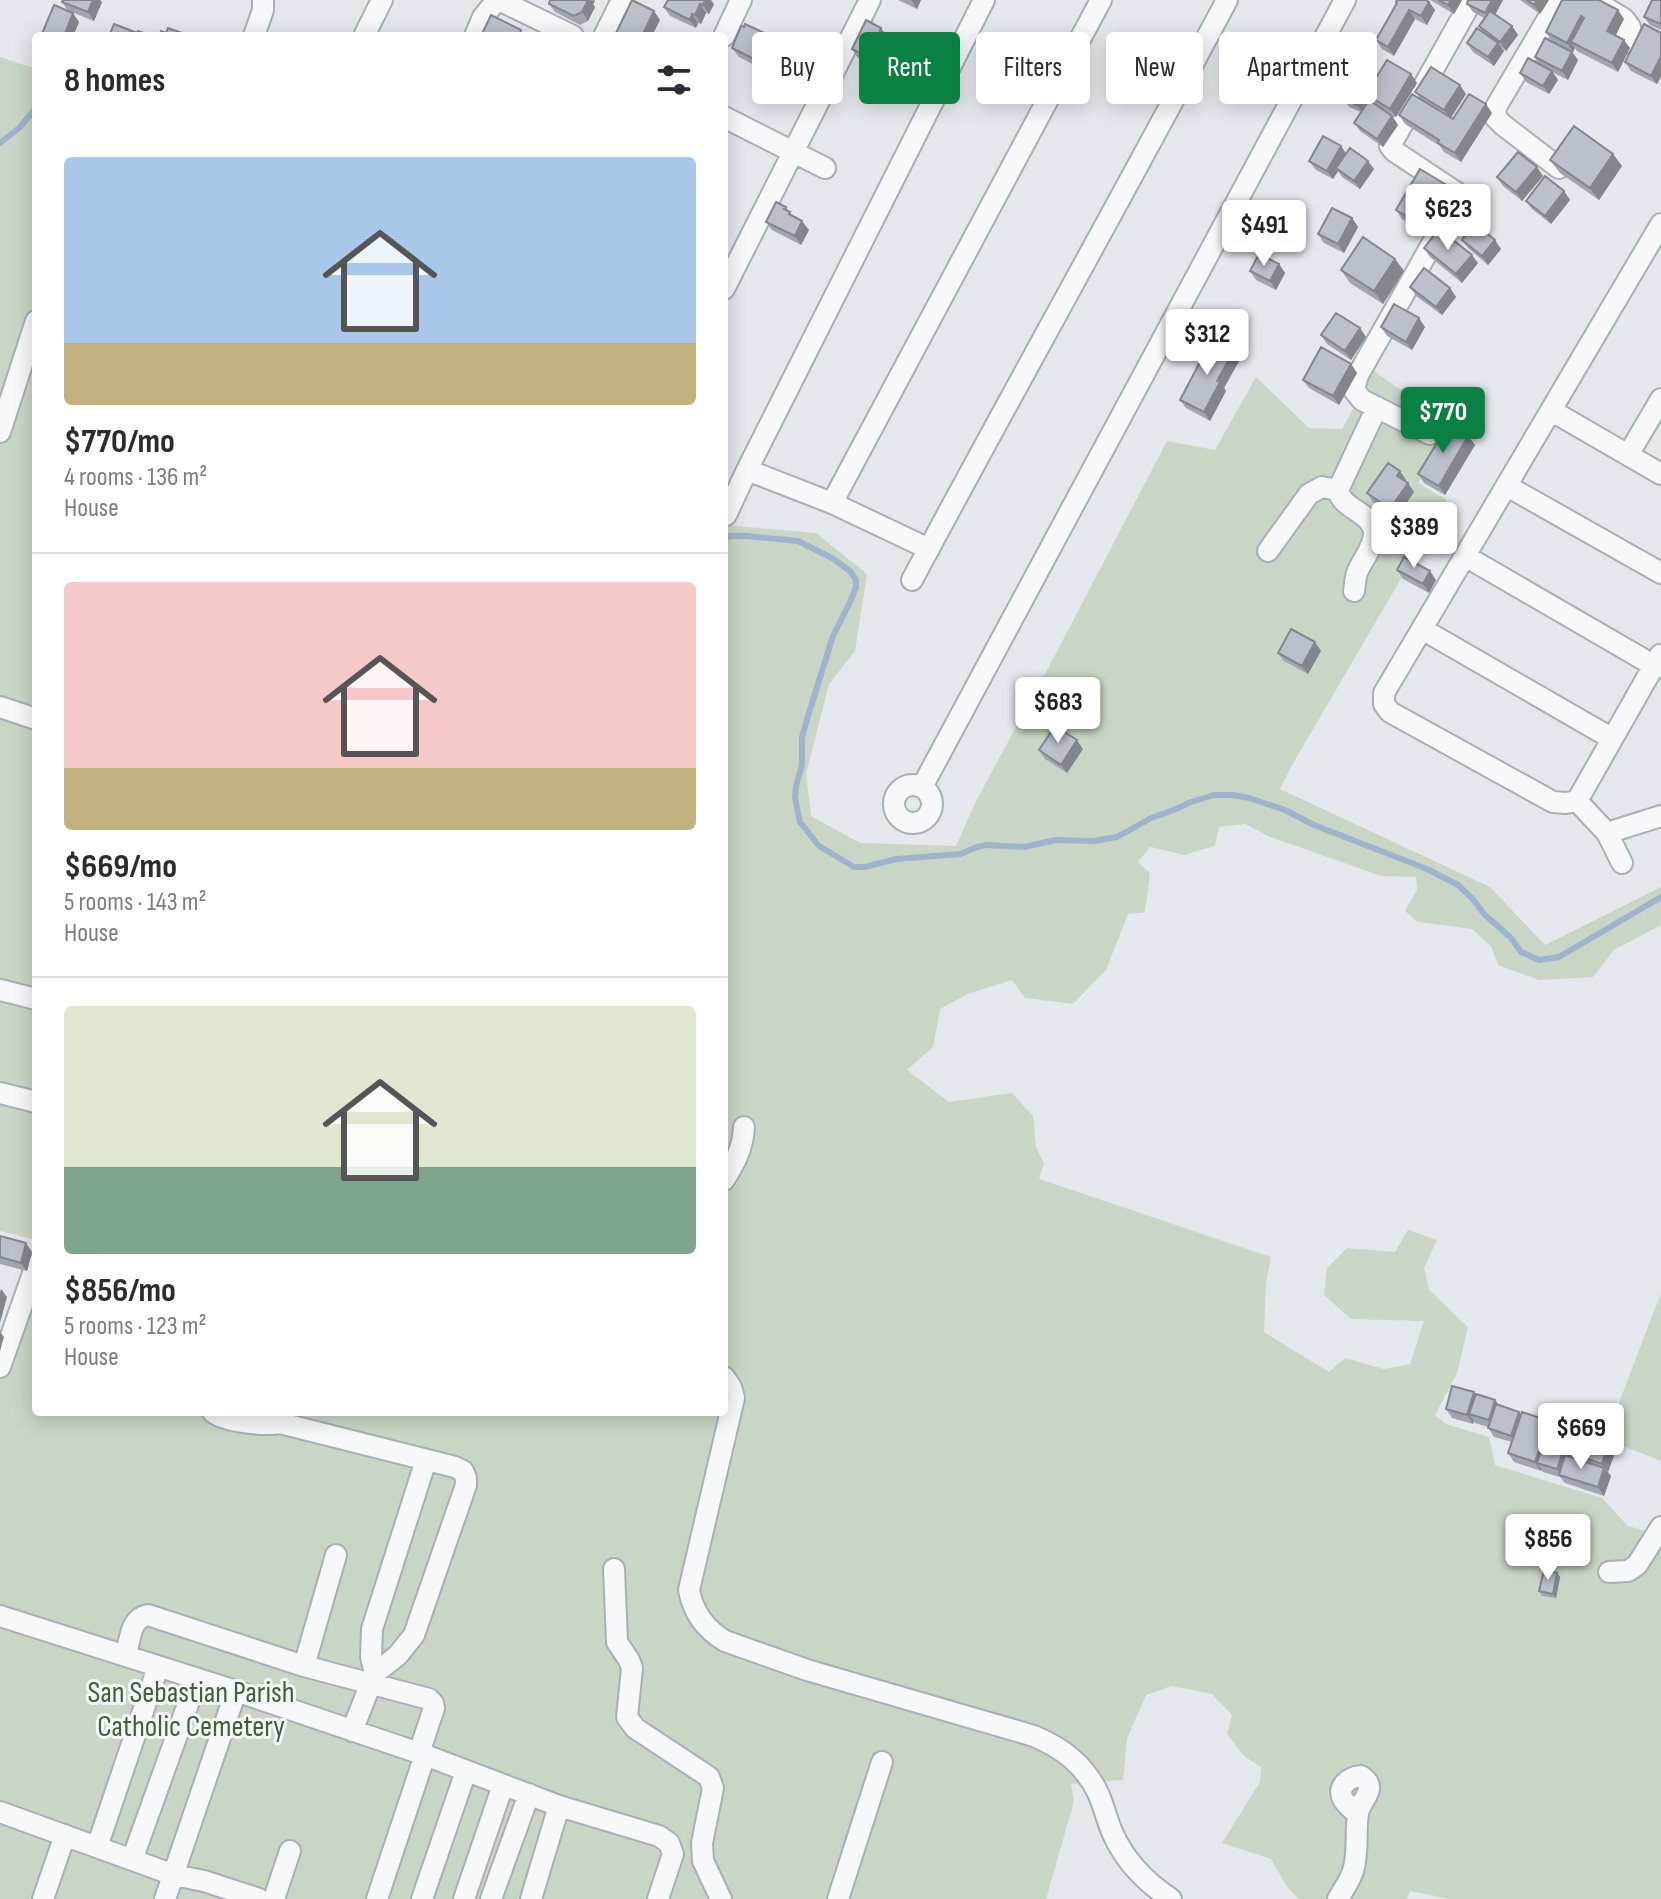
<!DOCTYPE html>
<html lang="en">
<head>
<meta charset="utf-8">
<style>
  body { margin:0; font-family:"Sofia Sans Condensed",sans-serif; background:#f2f2f3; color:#2b2b33; height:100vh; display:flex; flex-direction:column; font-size:30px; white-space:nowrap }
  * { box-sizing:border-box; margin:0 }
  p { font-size:26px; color:#7c7c81 }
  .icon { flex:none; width:44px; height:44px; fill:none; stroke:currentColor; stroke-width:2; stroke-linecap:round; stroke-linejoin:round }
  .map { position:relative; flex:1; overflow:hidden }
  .sheet { position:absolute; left:32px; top:32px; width:696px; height:1384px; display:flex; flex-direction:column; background:#fff; border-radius:8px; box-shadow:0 4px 20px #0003 }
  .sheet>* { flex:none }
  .hud { position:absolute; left:752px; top:32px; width:760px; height:72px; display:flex; gap:16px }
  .price { position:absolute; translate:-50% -68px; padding:0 18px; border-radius:8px; background:#fff; color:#222; font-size:26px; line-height:52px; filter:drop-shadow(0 2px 4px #0008) }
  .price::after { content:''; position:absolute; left:50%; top:48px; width:24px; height:18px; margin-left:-12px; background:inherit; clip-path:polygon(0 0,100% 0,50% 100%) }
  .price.current { background:#0b8043; color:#fff }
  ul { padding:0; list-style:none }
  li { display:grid; align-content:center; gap:16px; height:424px; padding:0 32px }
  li+li { border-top:2px solid #e1e1e2 }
  li span { display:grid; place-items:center; height:248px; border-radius:8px; color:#555 }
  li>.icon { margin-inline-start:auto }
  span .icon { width:144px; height:144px; fill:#fffc; stroke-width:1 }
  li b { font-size:34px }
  h2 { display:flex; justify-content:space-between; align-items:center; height:96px; padding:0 32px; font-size:34px }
  .chip { padding:0 28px; border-radius:8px; background:#fff; box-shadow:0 4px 20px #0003; font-size:28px; line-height:72px }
  .chip.current { background:#0b8043; color:#fff }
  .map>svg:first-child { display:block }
</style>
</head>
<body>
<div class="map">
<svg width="1661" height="1899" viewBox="0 0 1661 1899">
  <rect width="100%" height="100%" fill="#e4e7ec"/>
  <path fill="#c9d6c5" d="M0,57L36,69V1240L0,1231Z
    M1374,371L1412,398L1422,391L1459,411L1418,483L1447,500L1291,767L1280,789L1490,887L1545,945L1661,887V925L1614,950L1593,977L1539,980L1498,965L1491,946L1472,929L1418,922L1405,911L1417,890L1416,877L1381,876L1268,836L1245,824L1219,827L1215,846L1184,855L1150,847L1138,862L1150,873L1145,912L1128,914L1106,970L1073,1004L1025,998L1012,980L967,994L940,1009L933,1047L907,1070L949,1102L1012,1093L1033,1116L1036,1147L1044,1164L1039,1179L1271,1257L1266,1283L1264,1332L1329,1372L1345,1358L1384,1369L1410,1364L1424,1321L1351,1319L1324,1295L1327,1268L1347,1248L1395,1252L1408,1230L1437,1240L1424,1268L1429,1290L1468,1327L1457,1373L1435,1415L1446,1424L1489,1437L1495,1465L1602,1498L1628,1526L1643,1530L1647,1533C1644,1545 1639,1563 1625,1565C1619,1566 1612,1566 1605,1567V1573C1640,1581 1645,1560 1661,1535V1899H1449L1410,1891L1407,1899H1299L1288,1888L1271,1859L1222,1843L1260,1782L1261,1767L1244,1756L1227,1734L1232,1715L1212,1694L1172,1686L1146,1695L1127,1739L1123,1780L1071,1784L1074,1801L1046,1899H0V1380L36,1274V1412H724V525L816,533L867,574L855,651L829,684L806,774L811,816L860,843L956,846L976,801L1054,657L1167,441L1215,450L1256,377L1309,428L1342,429Z
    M1661,1293V1461L1605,1439Z"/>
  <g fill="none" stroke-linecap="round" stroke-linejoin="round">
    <path stroke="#9fb4cc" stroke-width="6" d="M0,143L19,128L36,108
      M724,538L731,536H746L798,541L832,558L850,571L856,580V587L851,600L833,636L808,716L802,737V765L796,786L795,798L800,822L819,846L854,867H865L896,859L960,854L977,847L987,845L1025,847L1055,840L1093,841L1117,837L1151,818L1174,810L1191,802L1214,795H1233L1249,798L1285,810L1314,825L1427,869L1458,885L1472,898L1484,914L1510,937L1521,952L1539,960L1559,957L1661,897"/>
    <defs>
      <path id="minor" d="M499,0L573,36
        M1593,0L1624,19L1630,27L1624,43
        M254,36L263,10V0
        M364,36L382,0
        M475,36L483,17L497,0
        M604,36L622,0
        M724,36L741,0
        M724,117L825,168
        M1559,168L1503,125L1495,117L1496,107L1559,0
        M724,289L870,0
        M1552,411L1661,474
        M0,432L36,321
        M1430,434L1362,400L1354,390L1358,375L1457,200V193L1394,151L1390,146L1472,0
        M1628,455L1661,399
        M747,470L832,503L929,549
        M1507,486L1661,573
        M832,503L1101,0
        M726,515L747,470L984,0
        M1268,551L1309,494L1322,487L1338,490
        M1465,556L1653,665L1661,667
        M912,580C1016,386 1124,194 1227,0
        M1354,591C1355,585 1355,579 1357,573C1362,559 1375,547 1374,532C1372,512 1341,509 1338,490L1377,407
        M1422,629L1611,738
        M0,707L36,719
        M894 804a19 19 0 1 1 38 0a19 19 0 1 1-38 0Z
        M922,787L1345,0
        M1577,801L1566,803L1553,802L1390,712L1384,704V693L1661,224
        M1577,801L1660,655
        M1577,801L1607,833L1622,863
        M1607,833L1661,816
        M0,990L36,999
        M0,1093L36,1102
        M724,1180C735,1163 743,1148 744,1127
        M0,1367L36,1265
        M724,1377L731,1387L734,1398L689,1590C693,1612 705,1629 725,1641L807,1670L1034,1736C1062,1748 1084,1764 1098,1793C1104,1806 1107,1821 1113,1834C1125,1861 1147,1883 1171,1899
        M213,1412C225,1422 265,1426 280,1423L455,1467L463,1471L466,1478V1485L414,1635L398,1655L375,1673L352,1731
        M614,1569L617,1642L629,1660L632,1668L627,1717L635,1728L709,1777L713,1788L702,1843L703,1861L721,1899
        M1609,1572L1628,1571L1637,1565L1661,1527
        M0,1616L236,1691L425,1755L559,1806L659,1836L669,1843L673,1854L658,1899
        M126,1656C130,1640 130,1618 148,1615L304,1666L429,1699L433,1703L434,1708L419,1753
        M304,1666L336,1555
        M375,1673L371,1657L372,1629L426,1460
        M0,1812L174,1875L204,1881L259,1899
        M97,1847L158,1667
        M132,1860L197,1679
        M43,1899L65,1835
        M165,1899L236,1691
        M274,1899L290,1851
        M377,1899L425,1755
        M422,1899L466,1771
        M464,1899L503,1785
        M491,1899L529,1794
        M531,1899L559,1806
        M838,1899L882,1762
        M1338,1899C1343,1890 1350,1881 1353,1871C1359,1852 1355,1833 1358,1814C1360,1799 1380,1789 1361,1776C1350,1777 1336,1786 1343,1799C1346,1805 1354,1810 1358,1815"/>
    </defs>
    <use href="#minor" stroke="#a9aeb7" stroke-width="24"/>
    <use href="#minor" stroke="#f7f8fa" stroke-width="20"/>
  </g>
  <path fill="#a1a5ae" d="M550,0H595L593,4L595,7L588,21L580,25L555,12L549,4Z
    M898,0H921L917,9Z
    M1430,0H1462L1454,14Z
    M1468,0H1503L1495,15L1512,26L1518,35L1506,51L1501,47L1504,51L1494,66L1473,52L1467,43L1483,33L1479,26L1484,18L1473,12L1467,4Z
    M1520,0H1549L1540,14Z
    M1562,0L1624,19L1615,35L1630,48L1618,72L1577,51L1575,48L1573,52L1552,41L1546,32Z
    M1661,0V30L1650,25L1644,17Z
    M62,2H102L94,21L69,11L79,22L73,36H41L68,11Z
    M1396,2H1429L1435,10L1427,25L1415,19L1394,56L1382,49L1376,40L1397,4Z
    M714,4L709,14L706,13L701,24L698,23L696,28L670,16L664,7Z
    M744,27L779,46L766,71L739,57L732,48Z
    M1661,33V77L1657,84L1631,71L1625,62Z
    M887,37L902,51L891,74L858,58L852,49Z
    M1572,52L1578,60L1568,80L1552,72L1558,80L1549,94L1526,82L1520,73L1539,64L1535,57Z
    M1376,78L1417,83L1396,117L1379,107L1392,116L1398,125L1383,147L1360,131L1354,123L1361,112L1349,107L1343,98Z
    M1415,92L1466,94L1451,118L1453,119L1492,113L1461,162L1444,152L1440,146L1405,124L1399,115L1421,100Z
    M1341,146L1346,154L1374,169L1360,189L1342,177L1338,171L1333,179L1316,170L1309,161Z
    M1550,160L1622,166L1599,200L1560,173Z
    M1543,176L1522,201L1503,186L1497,177Z
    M1445,184L1451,192L1427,233L1402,219L1396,210Z
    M1564,191L1570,200L1551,224L1532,209L1526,201Z
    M786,207L792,216L809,230L801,245L772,230L766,222Z
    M1352,218L1358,227L1344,253L1324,243L1318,234Z
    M1277,231H1303L1306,236L1300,247L1280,236Z
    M1462,240L1501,249L1488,265L1468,248Z
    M1424,248L1478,263L1462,283L1430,257Z
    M1395,259L1404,271L1383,304L1350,283L1341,270Z
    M1279,264L1285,273L1276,290L1256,280L1250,271Z
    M1410,287L1450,288L1456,297L1442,315L1416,296Z
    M1381,327H1425L1412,350L1387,336Z
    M1321,335L1366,337L1351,360L1327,344Z
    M1239,361L1224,388L1226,391L1210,421L1186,408L1180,400Z
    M1351,364L1357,373L1339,405L1309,388L1303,380Z
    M1468,436L1475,445L1445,495L1424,483L1418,474Z
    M1406,480L1405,481L1414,492L1396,518L1373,502L1367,493Z
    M1397,570L1436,580L1429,593L1403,579Z
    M1315,642L1321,651L1308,674L1284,661L1278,653Z
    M1083,749L1067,773L1045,759L1039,750Z
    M0,1236L32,1252L27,1271L0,1264Z
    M1474,1392L1475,1394L1495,1400L1499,1405L1519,1412L1521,1415L1570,1432L1573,1436L1610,1438L1617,1447L1608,1472L1611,1476L1604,1496L1565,1483L1560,1477L1543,1472L1542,1470L1541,1471L1514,1462L1508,1453L1512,1442L1494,1437L1488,1427L1475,1423L1474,1421L1473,1424L1452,1418L1446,1409Z
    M1557,1573L1560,1577L1556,1598L1542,1596L1539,1591Z"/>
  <path fill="#83868d" d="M93,0H100L102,2L94,21L88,12Z
    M588,0L595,1L593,4L595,7L588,21L582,12Z
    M705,0H711L714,4L709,14L703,5Z
    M911,0H921L917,9Z
    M1451,0H1462L1454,14L1448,5Z
    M1492,0H1503L1491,22L1485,13Z
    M1537,0H1549L1540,14L1534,5Z
    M1429,2L1435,10L1427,25L1421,16Z
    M700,4L706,13L701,24L695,15Z
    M1409,10L1415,19L1394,56L1388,47Z
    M1618,10L1624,19L1613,40L1607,31Z
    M654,11L660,20L652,36H642Z
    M73,13L79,22L73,36H64Z
    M692,14L698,23L696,28L690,20Z
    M1581,16L1587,25L1571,42L1575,48L1573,52L1567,43Z
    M1512,26L1518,35L1506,51L1500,42Z
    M881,28L887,37L885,42L879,34Z
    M773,37L779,46L766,71L760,62Z
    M1624,40L1630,48L1618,72L1612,63Z
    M896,42L902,51L891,74L885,65Z
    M1498,43L1504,51L1494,66L1488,57Z
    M1572,52L1578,60L1568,80L1562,71Z
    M1661,56V77L1657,84L1651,76Z
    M1552,71L1558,80L1549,94L1543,86Z
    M1373,74L1379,82L1366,94L1370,100L1363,113L1357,105Z
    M1411,74L1417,83L1396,117L1390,109Z
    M1460,85L1466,94L1450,119L1444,110Z
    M1486,104L1492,113L1461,162L1455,153Z
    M1392,116L1398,125L1383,147L1377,139Z
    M1341,146L1347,155L1336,168L1338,171L1333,179L1327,171Z
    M1613,154L1622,166L1599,200L1590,188Z
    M1368,161L1374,169L1360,189L1354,181Z
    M1537,167L1543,176L1522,201L1516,192Z
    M1445,184L1451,192L1427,233L1421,225Z
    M1564,191L1570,200L1551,224L1545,216Z
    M1352,218L1358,227L1344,253L1338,244Z
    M802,221L809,230L801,245L795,236Z
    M1303,231L1306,236L1300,247L1297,243Z
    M1495,240L1501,249L1488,265L1482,256Z
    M1472,255L1478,263L1462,283L1456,274Z
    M1395,259L1404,271L1383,304L1374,291Z
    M1279,264L1285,273L1276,290L1270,281Z
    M1450,288L1456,297L1442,315L1436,307Z
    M1419,318L1425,327L1412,350L1406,342Z
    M1360,328L1366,337L1351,360L1345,351Z
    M1233,352L1239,361L1224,388L1226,391L1210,421L1204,412L1217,381Z
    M1351,364L1357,373L1339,405L1333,396Z
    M1468,436L1475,445L1445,495L1439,486Z
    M1400,471L1406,480L1403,484L1397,476Z
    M1408,483L1414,492L1396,518L1390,509Z
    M1430,571L1436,580L1429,593L1423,584Z
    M1315,642L1321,651L1308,674L1302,666Z
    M1077,740L1083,749L1067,773L1061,765Z
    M26,1243L32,1252L27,1271L21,1263Z
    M1,1289L7,1297L0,1323V1292Z
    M0,1332L4,1337L0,1351Z
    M1474,1392L1480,1401L1469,1414L1474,1421L1473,1424L1467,1415Z
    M1495,1400L1501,1408L1495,1429L1489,1420Z
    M1519,1412L1525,1420L1517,1444L1511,1436Z
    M1549,1421L1555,1430L1537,1463L1542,1470L1541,1471L1535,1462Z
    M1570,1432L1576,1441L1567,1452L1571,1457L1562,1476L1557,1469Z
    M1610,1438L1617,1447L1608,1472L1602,1464Z
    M1604,1468L1611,1476L1604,1496L1598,1487Z
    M1557,1573L1560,1577L1556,1598L1553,1594Z"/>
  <path fill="#bbc0ca" stroke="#83868d" stroke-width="2" d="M63,0H93L88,12L62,2Z
    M550,0H588L582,12L574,16L549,4Z
    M632,0L654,11L642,36H617L615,35Z
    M668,0H705L703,5L700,4L695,15L692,14L690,20L664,7Z
    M1397,0H1426L1429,2L1421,16L1409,10L1388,47L1376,40L1397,3L1396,2Z
    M1438,0H1451L1448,5Z
    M1468,0H1492L1485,13L1467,4Z
    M1527,0H1537L1534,5Z
    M1562,0H1599L1618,10L1607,31L1624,40L1612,63L1571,42L1584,18L1581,16L1567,43L1546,32Z
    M1652,0H1661V24L1644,17Z
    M54,5L73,13L64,36H41Z
    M1490,11L1512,26L1500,42L1479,26Z
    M491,15L521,30L519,36H481Z
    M866,20L881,28L879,34L896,42L885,65L852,49Z
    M114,24L130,30L128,36H109Z
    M745,24L773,37L760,62L732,48L741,26L744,27Z
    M1644,24L1661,33V56L1651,76L1625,62Z
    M168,28L185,34L184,36H159L161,31L166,33Z
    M1477,28L1498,43L1488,57L1467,43Z
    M132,31L137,33L138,31L150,35L130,36Z
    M1545,38L1572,52L1562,71L1535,57Z
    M1528,58L1552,71L1543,86L1520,73Z
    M1387,60L1411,74L1390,109L1366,94Z
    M1359,67L1373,74L1357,105L1343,98Z
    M1431,67L1460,85L1444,110L1415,92Z
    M1412,94L1453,119L1469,94L1486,104L1455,153L1438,143L1439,140L1399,115Z
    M1369,100L1392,116L1377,139L1354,123Z
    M1574,126L1613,154L1590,188L1550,160Z
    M1323,136L1341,146L1327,171L1309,161Z
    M1350,148L1368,161L1354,181L1336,168Z
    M1518,152L1537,167L1516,192L1497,177Z
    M1420,169L1445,184L1421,225L1396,210Z
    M1545,176L1564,191L1545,216L1526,201Z
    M776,202L786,207L784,209L790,212L789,214L802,221L795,236L766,222Z
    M1332,208L1352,218L1338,244L1318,234Z
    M1283,220L1303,231L1297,243L1277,231Z
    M1474,223L1495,240L1482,256L1462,240Z
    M1439,229L1472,255L1456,274L1424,248Z
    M1363,237L1395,259L1374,291L1341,270Z
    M1259,254L1279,264L1270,281L1250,271Z
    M1424,268L1450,288L1436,307L1410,287Z
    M1394,304L1419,318L1406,342L1381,327Z
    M1336,313L1360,328L1345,351L1321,335Z
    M1211,341L1233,352L1217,381L1220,382L1204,412L1180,400Z
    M1321,347L1351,364L1333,396L1303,380Z
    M1448,425L1468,436L1439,486L1418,474Z
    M1388,463L1400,471L1397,476L1408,483L1390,509L1367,493Z
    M1404,557L1430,571L1423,584L1397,570Z
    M1291,629L1315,642L1302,666L1278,653Z
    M1055,726L1077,740L1061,765L1039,750Z
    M0,1236L26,1243L21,1263L0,1257Z
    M1452,1386L1474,1392L1467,1415L1446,1409Z
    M1476,1394L1495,1400L1489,1420L1469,1414Z
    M1496,1404L1519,1412L1511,1436L1488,1428Z
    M1522,1412L1549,1421L1535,1462L1508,1453Z
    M1550,1425L1570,1432L1557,1469L1537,1463Z
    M1576,1426L1610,1438L1602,1464L1567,1452Z
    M1565,1455L1604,1468L1598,1487L1559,1475Z
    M1544,1570L1557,1573L1553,1594L1539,1591Z"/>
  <g text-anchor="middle" stroke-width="6" stroke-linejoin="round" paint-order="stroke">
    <g font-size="30" fill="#3f6138" stroke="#f4f6f9">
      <text x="191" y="1702">San Sebastian Parish<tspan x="191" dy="34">Catholic Cemetery</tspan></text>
    </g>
  </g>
</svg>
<b class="price" style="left:1448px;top:252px">$623</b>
<b class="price" style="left:1264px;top:268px">$491</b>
<b class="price" style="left:1207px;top:377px">$312</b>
<b class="price current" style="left:1443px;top:455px">$770</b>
<b class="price" style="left:1414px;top:570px">$389</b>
<b class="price" style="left:1058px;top:745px">$683</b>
<b class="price" style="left:1581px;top:1471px">$669</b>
<b class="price" style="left:1548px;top:1582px">$856</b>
<div class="hud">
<a class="chip">Buy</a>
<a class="chip current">Rent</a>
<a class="chip">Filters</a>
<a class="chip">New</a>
<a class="chip">Apartment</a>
</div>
<section class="sheet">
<h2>8 homes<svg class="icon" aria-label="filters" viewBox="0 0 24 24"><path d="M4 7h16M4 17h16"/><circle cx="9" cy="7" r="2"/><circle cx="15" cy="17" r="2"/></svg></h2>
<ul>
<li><span style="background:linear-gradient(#a9c7e8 75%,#c2b280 0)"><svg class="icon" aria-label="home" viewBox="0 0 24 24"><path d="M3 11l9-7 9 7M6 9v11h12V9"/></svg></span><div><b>$770/mo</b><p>4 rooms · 136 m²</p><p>House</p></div></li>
<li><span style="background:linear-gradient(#f6c9c9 75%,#c2b280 0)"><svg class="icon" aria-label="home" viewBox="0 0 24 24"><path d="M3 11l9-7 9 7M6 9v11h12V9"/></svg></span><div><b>$669/mo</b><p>5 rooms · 143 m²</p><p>House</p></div></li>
<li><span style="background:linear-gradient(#dfe7d0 65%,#7fa58c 0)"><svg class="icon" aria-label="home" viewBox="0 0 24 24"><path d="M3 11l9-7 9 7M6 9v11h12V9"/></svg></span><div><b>$856/mo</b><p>5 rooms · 123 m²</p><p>House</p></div></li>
</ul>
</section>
</div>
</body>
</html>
